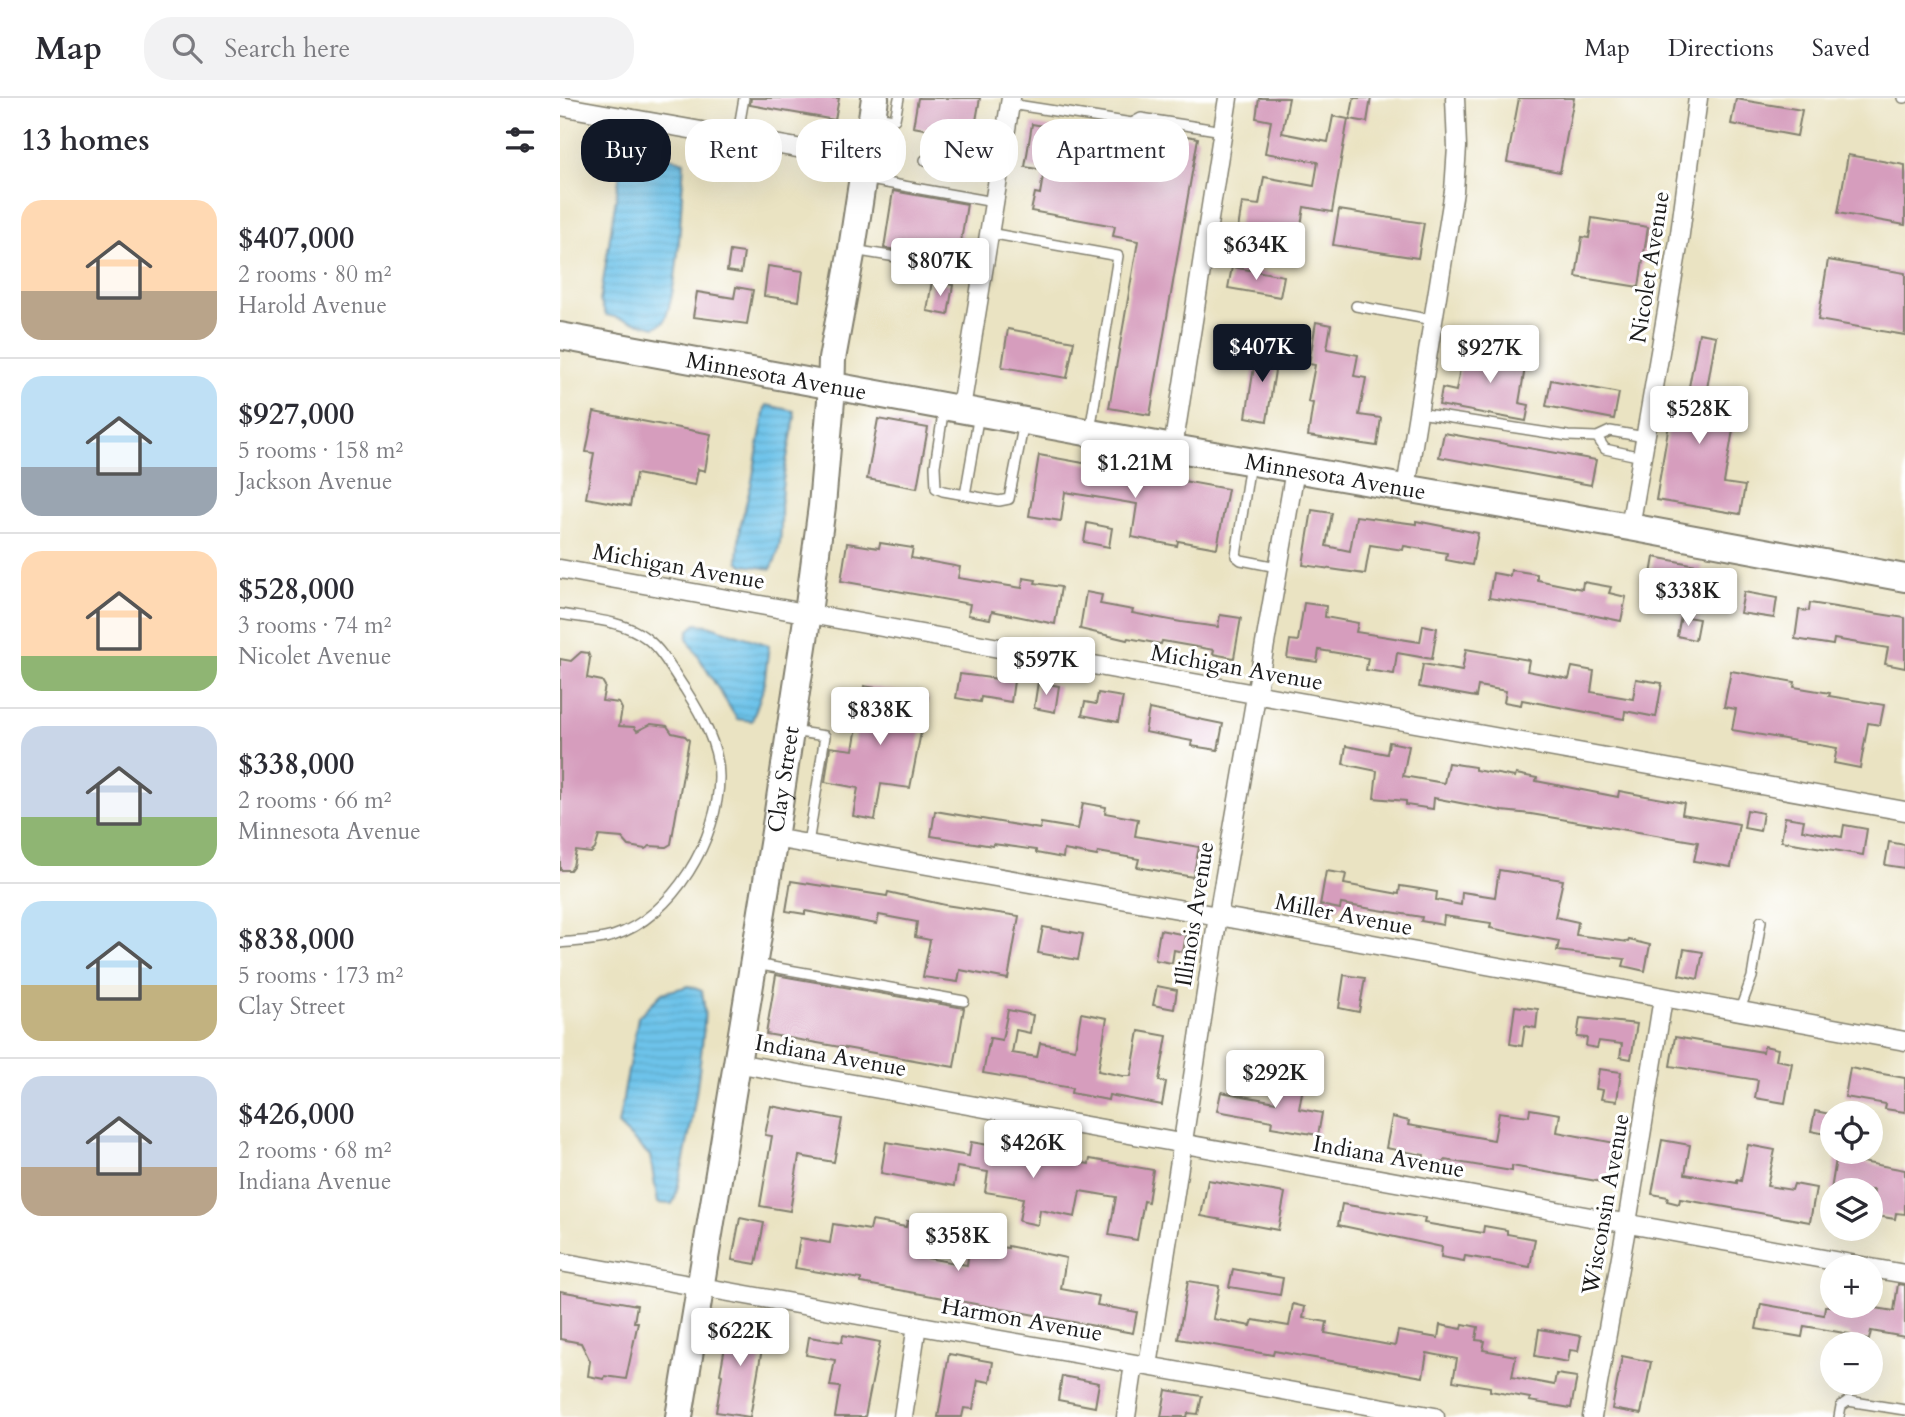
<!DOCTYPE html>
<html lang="en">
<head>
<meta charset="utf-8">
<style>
  body { margin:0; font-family:Cardo,serif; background:#f2f2f3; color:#2b2b33; height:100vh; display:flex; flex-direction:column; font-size:26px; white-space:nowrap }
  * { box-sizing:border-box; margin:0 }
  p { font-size:23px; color:#7c7c81 }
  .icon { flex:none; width:38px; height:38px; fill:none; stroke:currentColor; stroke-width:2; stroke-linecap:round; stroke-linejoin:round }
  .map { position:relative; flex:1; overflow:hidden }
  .panel { display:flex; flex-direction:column; background:#fff; width:560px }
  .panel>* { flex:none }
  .top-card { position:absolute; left:21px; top:21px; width:665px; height:63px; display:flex; gap:14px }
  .buttons { position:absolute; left:1260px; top:1003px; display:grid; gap:14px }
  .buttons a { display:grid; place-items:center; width:63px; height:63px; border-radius:50%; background:#fff; box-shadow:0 7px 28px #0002; font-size:35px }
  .price { position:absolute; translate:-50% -60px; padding:0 16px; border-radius:7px; background:#fff; color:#222; font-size:23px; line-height:46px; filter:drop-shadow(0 2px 4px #0008) }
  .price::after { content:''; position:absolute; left:50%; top:42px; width:21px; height:16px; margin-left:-10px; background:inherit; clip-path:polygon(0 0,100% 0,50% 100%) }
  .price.active { background:#111827; color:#fff }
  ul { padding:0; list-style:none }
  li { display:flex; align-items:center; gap:21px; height:175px; padding:0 21px }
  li+li { border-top:2px solid #e1e1e2 }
  li span { display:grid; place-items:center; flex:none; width:196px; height:140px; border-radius:21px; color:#555 }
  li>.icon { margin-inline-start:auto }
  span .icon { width:84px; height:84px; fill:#fffc; stroke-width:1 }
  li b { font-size:30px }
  h2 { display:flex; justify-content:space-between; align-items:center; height:84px; padding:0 21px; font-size:30px }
  .chip { padding:0 24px; border-radius:28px; background:#fff; box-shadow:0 7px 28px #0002; font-size:24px; line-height:63px }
  .chip.active { background:#111827; color:#fff }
  header { display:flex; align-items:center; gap:42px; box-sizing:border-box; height:98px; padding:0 35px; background:#fff; border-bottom:2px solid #e1e1e2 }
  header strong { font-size:33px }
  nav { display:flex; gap:38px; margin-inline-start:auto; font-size:24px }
  .search { width:490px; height:63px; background:#f2f2f3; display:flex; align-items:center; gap:18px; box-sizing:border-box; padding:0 24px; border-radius:28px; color:#7c7c81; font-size:26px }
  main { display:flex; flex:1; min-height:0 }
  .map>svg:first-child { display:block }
</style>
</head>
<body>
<header>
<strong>Map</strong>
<div class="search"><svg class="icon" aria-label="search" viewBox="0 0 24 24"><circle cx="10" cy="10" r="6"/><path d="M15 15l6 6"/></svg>Search here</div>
<nav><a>Map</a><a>Directions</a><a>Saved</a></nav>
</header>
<main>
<section class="panel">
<h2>13 homes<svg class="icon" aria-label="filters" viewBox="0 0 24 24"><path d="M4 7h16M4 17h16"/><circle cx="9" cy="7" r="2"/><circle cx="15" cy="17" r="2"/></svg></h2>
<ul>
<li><span style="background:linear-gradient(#ffd9b3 65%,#b9a48a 0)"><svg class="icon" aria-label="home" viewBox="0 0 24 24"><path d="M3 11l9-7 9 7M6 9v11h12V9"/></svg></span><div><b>$407,000</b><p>2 rooms · 80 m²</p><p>Harold Avenue</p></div></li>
<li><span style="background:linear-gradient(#bfe0f5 65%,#9aa5b1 0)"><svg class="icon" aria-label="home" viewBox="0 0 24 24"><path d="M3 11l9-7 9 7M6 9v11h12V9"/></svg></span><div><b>$927,000</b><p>5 rooms · 158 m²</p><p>Jackson Avenue</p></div></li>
<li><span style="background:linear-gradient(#ffd9b3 75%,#8fb573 0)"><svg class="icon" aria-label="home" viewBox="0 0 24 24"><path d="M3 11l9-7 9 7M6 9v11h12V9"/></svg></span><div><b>$528,000</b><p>3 rooms · 74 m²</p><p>Nicolet Avenue</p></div></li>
<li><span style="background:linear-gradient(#c9d6e8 65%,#8fb573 0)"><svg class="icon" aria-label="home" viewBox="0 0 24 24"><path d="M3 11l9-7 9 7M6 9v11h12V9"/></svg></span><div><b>$338,000</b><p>2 rooms · 66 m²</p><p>Minnesota Avenue</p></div></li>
<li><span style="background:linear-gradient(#bfe0f5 60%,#c2b280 0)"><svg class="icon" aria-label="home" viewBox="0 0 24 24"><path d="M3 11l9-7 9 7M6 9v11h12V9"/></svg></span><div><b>$838,000</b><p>5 rooms · 173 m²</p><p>Clay Street</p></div></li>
<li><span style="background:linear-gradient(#c9d6e8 65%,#b9a48a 0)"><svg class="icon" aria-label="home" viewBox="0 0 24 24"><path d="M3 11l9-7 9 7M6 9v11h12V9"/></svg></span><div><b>$426,000</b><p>2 rooms · 68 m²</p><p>Indiana Avenue</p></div></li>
</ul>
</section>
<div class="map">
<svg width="1345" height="1319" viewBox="0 0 1345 1319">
  <defs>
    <pattern id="water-rules" width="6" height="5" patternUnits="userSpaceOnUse" patternTransform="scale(1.75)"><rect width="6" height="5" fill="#6dc3ea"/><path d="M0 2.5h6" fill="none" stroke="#5ea7c8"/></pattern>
  </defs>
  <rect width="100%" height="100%" fill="#fff"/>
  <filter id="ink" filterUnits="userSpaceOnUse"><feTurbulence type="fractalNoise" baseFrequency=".0143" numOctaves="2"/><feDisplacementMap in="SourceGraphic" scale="14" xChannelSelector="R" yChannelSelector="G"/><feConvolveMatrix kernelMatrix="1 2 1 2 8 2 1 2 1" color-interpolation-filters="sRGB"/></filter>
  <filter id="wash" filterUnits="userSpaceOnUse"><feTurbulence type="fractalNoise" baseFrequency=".00686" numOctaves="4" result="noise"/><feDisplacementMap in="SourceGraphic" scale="28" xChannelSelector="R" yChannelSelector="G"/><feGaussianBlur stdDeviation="1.57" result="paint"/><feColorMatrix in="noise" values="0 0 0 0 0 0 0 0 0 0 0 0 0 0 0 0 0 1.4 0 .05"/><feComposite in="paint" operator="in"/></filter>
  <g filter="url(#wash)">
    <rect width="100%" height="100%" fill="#eae3c2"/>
    <path fill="url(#water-rules)" stroke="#447083" stroke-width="2" d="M67,55L101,56L124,64C120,111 121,180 104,224L95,229L46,217L40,203L61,68Z
      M207,307L234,313L235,319C231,342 225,366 222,390C219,418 226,445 211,471L183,467L178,463L180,429L192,383L205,310Z
      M136,526L148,527L209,547L204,588L192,623L177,621L127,540L129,532Z
      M129,888L142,893C147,915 143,935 141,957C136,1005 127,1053 115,1100L112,1106L98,1105L90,1058L58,1027L78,919L102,895Z"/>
    <g id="blocks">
      <path fill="#d69dbd" d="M191,0H279L275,22L190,7Z
        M358,0H420L413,40L353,29Z
        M699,0H729L722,35L768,44L773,18L788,21L772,114L744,109L739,140L678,131L682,105L699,107L704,79L754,88L758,64L705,55L711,23L696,20Z
        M794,0H811L807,24L790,21Z
        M959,0H1014L1000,74L947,64Z
        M1176,1L1242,12L1237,38L1171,26Z
        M472,26L598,48L600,33L638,40L590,317L549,310L578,143L553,138L555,128L471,113L475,95L480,96L484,72L465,69Z
        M1288,57L1345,67V127L1278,115Z
        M333,93L407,106L398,162L324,150Z
        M779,112L864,125L858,160L773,147Z
        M1032,120L1088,129L1079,189L1016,179L1022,139L1029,140Z
        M170,153L184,155L181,175L167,173Z
        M1268,162L1345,175V237L1258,222Z
        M208,168L243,173L239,203L204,198Z
        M672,169L724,178L720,199L668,190Z
        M372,183L393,187L388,217L367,213Z
        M176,189L193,192L187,226L133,219L137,194L174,200Z
        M756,224L771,227L767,251L798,257L794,278L806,280L799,317L821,320L817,348L748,338L753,305L748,304L755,267L749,266Z
        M448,231L514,243L507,280L442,269Z
        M1139,235L1156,238L1144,308L1176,314L1164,385L1185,388L1180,416L1096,402L1113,303L1126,305Z
        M697,250L718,254L707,323L686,319Z
        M917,250L967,258L959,305L969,307L966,323L879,307L882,290L896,293L902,259L915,261Z
        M991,282L1059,295L1054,321L986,308Z
        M34,314L151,336L145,373L138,371L135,387L76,376L70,408L26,400L34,355L26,354Z
        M318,321L368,330L357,390L307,381Z
        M884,335L1036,362L1031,387L879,359Z
        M479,357L668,391L657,450L618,443L617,448L572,439L577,406L505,394L501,423L469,418Z
        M752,412L772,415L766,448L790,453L796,418L856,426V423L918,435L912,467L886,462L887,455L844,448L843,452L810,447L805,476L743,467Z
        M527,425L552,430L549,449L524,444Z
        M287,445L319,450L320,445L353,450L351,460L400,469L398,480L462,490L463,480L476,482L475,485L501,489L495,526L432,513L430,521L408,517L410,506L281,483Z
        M1094,459L1142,468L1138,493L1109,488L1108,491L1089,488Z
        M951,472L977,476V482L1022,491L1023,484L1051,489L1049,495L1066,499L1061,523L1002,511L929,500L933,475L950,478Z
        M526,494L542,497L540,506L573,512L572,515L621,524L658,529L660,517L681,520L674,560L653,556L654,552L602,543L601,546L568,540L567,542L520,531Z
        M1184,494L1217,500L1214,520L1180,515Z
        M744,505L766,508L765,519L798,525L796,534L860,544L863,527L877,530L872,561L837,555L834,576L806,572L808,560L759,552L757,564L727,560L730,542L738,543Z
        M1250,505L1345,520V570L1325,566L1328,550L1274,541L1273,547L1235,541L1239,512L1249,513Z
        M1121,518L1139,521L1135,542L1117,538Z
        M906,551L969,562L967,573L1009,581L1012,569L1034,573L1031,594L1073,601L1076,581L1102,585L1096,619L1065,613L1064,621L962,602L961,607L944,604L946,593L918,588L916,599L859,589L863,566L902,573Z
        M21,554L28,555L30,560L27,580L42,583L45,588L42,603L59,605L62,611L59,628L74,629L77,633L91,626L107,628L112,635L125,638L129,642L111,746L106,749L90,748L85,751L69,748L62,740L39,738L35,751L31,755L16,753L13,768L10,772H0V561L11,563Z
        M1171,573L1235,584L1234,589L1270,595L1269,598L1324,607L1320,627L1308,625L1300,670L1274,665L1277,650L1172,632L1176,611L1164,609Z
        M400,576L454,583L451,604L421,599L420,604L396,600Z
        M478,584L499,588L495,614L474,610Z
        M304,588L368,599L350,690L321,686L315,722L293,718L298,690L265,684L270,649L293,652Z
        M538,595L563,599L558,624L522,617L525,604L536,606Z
        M589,611L663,626L658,652L631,648L632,643L585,634Z
        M829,644L849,648L843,678L884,685L888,665L915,669V672L955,679L956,676L977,680L976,683L1058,699L1059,693L1124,705L1122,716L1179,726L1171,769L1134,763L1138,744L971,716L942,713L874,700L873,711L846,707V703L814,700L817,673L783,666L786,648L827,656Z
        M523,705L546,709L545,715L578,721L575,738L639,749L633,779L577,769L579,761L538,754L537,758L504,752L503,760L476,755V752L433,746V748L371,738L375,713L480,731L481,725L518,731Z
        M1187,712L1203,715L1200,733L1184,730Z
        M1225,719L1244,722L1242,732L1282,739L1284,727L1307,731L1303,757L1221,743Z
        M1329,744L1345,747V770L1325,767Z
        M939,772L1003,782L995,819L1018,824L1016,837L1068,844L1069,842L1090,847L1085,873L1063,868L1065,861L997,853L999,843L930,830L931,825L884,818L883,827L861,823L862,819L781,806L780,811L760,807L766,773L786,776L784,786L839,796L840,788L860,791L877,794L876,802L901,807L902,794L935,799Z
        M231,783L327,798L328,794L385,807L459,818L448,881L400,872L398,884L363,879L370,842L355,839L357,824L319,817L317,826L245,813V816L226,813Z
        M483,829L523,836L518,862L478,855Z
        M600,832L626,837L623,854L614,852L612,865L595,862Z
        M1124,851L1143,854L1138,881L1119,877Z
        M216,877L404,910L394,969L206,936Z
        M784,877L805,880L799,914L779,910Z
        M597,888L617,892L614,911L593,907Z
        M955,908L978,911L976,930L965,928L962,948L950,946Z
        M448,912L473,917L470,935L456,932L452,955L477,959L480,945L515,951L521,915L547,920L538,973L563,978H571L579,933L607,938L599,983L606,984L602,1007L549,997L548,1002L511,995L512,990L423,975L430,940L442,942Z
        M1020,920L1077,926L1071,961L1060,959L1062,946L1039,943L1037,950L1026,948L1027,940L1017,939Z
        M1115,939L1203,954L1204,948L1218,951L1216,962L1232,965L1225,1005L1195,1000L1198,982L1110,968Z
        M750,960L761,962L757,989L745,988Z
        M1290,970L1345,980V1014L1325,1011L1326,1006L1285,999Z
        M1039,971L1061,974L1057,1003L1041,1001L1043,992L1036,991Z
        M719,985L743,989L739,1011L762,1015L758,1037L711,1029L712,1023L657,1013L661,994L716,1004Z
        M211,1008L282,1021L274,1064L239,1058L230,1113L200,1108L212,1038L205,1037Z
        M970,1011L1000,1016L997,1034L1055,1045L1048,1085L952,1068V1073L885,1062L884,1065L863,1062L864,1057L826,1050L832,1019L849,1023L848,1027L934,1042L939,1014L969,1018Z
        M1255,1013L1270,1016L1266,1036L1251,1033Z
        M1102,1042L1130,1047L1125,1076L1177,1085V1082L1181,1083L1188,1047L1215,1052L1207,1088L1232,1092L1234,1086L1256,1090L1250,1124L1120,1101L1119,1106L1107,1103L1108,1099L1092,1096Z
        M326,1044L409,1058L411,1044L467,1054V1050L486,1053L485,1058L529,1066L530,1061L593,1072L588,1104L584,1103L577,1142L549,1137L556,1099L520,1093L515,1119L480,1112L478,1127L459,1123L463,1100L425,1094L428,1074L397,1069L394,1088L321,1075Z
        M1277,1055L1303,1059L1302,1064L1345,1072V1116L1336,1115L1335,1121L1311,1117L1314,1092H1271Z
        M648,1082L725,1095L718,1132L641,1118Z
        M782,1106L865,1120L864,1125L923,1135L924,1128L947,1132V1136L975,1141L970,1169L905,1158L904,1163L881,1159L882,1149L778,1127Z
        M180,1120L204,1125L196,1166L172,1162Z
        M312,1123L346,1129L347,1123L372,1128L367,1160L407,1167L410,1145L448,1150V1148L506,1160L501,1191L539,1198L537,1207L577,1214L573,1235L301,1185V1181L235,1170L240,1140L270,1145L273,1126L310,1132Z
        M673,1171L723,1180L720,1197L669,1189Z
        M628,1183L659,1188L653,1221L691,1228L693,1222L729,1228L733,1206L745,1209L743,1220L767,1224L765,1235L835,1248L838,1233L878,1240L880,1227L902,1231L903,1226L918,1229L916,1242L925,1243L923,1252L956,1258L952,1279L994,1287L996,1276L1017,1279L1011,1310L969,1303L970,1300L930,1293V1289L893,1283L897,1261L867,1255L863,1279L714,1253L713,1257L618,1241Z
        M1338,1186L1345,1187V1239L1311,1233L1309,1242L1289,1239L1290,1236L1244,1228L1242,1239L1196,1231L1201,1206L1264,1217L1265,1208H1304L1334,1213Z
        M0,1193L77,1207L74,1224H78L66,1281L45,1278L44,1281L28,1278L30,1263L21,1245L0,1241Z
        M170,1222L206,1228L190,1319L156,1314L162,1277L160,1276Z
        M979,1231L1021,1238L1018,1253L1010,1252L1008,1264L975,1258Z
        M283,1237L320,1244L305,1319H275L280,1289L270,1288L275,1262L246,1257L249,1239L282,1244Z
        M389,1256L433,1264L430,1284L418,1282L413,1311L404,1310L402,1319H378Z
        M1062,1258L1091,1264L1081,1316L1052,1311Z
        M502,1278L539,1285L535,1309L498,1302Z
        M606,1292L642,1298L638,1316L628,1315L627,1319H601Z"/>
    </g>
  </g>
  <g filter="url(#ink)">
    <use href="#blocks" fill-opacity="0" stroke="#83806f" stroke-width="2"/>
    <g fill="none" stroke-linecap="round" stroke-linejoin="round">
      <defs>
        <path id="lane" d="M1343,0H1345
          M450,6L572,25L581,20L663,33
          M314,18L335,21L339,0
          M177,40L184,0
          M365,62L393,65L408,59L441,63
          M304,81L434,104
          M429,135L558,158L530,333
          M293,152L423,173
          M796,208L873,222
          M384,309L375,368L376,390L383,393L439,403L449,401L464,324
          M859,315L1008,338L1037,339L1050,333L1085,339
          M1037,339L1045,351L1082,359
          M690,365L676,458L681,462L717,469
          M405,397L419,316
          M0,516C28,521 63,522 86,540C103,553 113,574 125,591C141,616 159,648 159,679C159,740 113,819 53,838C37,843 17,843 0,845
          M232,633L265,638L248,746
          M195,866L404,903
          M1179,914L1192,879L1201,823
          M1279,1319L1281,1308L1288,1303L1345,1312"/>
        <path id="street" d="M0,8L305,62
          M401,310L451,0
          M613,350L668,0
          M846,390L894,93L897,49L895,0
          M1070,429L1119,143L1138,0
          M0,471L1345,713
          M214,740L658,818L1345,943
          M176,965L1308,1169
          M0,1164L875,1319
          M1311,1170L1345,1176
          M588,1268L658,818L735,372
          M343,1319L357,1227
          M566,1319L574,1266
          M1032,1319L1067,1125L1103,900"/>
        <g id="secondary">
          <path id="s1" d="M0,238L613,350L1070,429L1345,480"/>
          <path id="s2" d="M119,1319L214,740L248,515L262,408L271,302L272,261L292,151L315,0"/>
        </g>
      </defs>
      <use href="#lane" stroke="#83806f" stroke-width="12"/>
      <use href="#street" stroke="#83806f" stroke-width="21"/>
      <use href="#secondary" stroke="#83806f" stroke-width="30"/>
      <use href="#lane" stroke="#fff" stroke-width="9"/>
      <use href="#street" stroke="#fff" stroke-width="18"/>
      <use href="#secondary" stroke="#fff" stroke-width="26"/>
    </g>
  </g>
  <g text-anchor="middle" stroke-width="6" stroke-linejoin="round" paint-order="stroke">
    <g font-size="23" fill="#1c1c1c" stroke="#fff">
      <text transform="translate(1089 169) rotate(-81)" y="8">Nicolet Avenue</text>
      <text dy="8" stroke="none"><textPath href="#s1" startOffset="220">Minnesota Avenue</textPath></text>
      <text dy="8" stroke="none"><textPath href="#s1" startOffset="788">Minnesota Avenue</textPath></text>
      <text transform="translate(119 468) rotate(10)" y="8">Michigan Avenue</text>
      <text transform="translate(677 569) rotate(10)" y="8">Michigan Avenue</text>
      <text dy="8" stroke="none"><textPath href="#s2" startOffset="646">Clay Street</textPath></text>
      <text transform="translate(634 816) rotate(-81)" y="8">Illinois Avenue</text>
      <text transform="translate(784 816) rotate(11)" y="8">Miller Avenue</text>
      <text transform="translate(271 957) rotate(10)" y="8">Indiana Avenue</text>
      <text transform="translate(829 1058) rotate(10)" y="8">Indiana Avenue</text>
      <text transform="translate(1045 1106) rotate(-80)" y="8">Wisconsin Avenue</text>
      <text transform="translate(462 1221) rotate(10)" y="8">Harmon Avenue</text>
    </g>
  </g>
</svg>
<div class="buttons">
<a><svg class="icon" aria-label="locate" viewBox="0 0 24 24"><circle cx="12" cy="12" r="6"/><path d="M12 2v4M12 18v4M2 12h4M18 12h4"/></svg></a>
<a><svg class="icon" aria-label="layers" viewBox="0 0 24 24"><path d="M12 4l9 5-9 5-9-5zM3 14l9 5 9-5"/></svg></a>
<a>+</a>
<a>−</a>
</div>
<b class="price" style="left:696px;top:184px">$634K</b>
<b class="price" style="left:380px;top:200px">$807K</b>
<b class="price active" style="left:702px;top:286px">$407K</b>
<b class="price" style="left:930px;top:287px">$927K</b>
<b class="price" style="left:1139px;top:348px">$528K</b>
<b class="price" style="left:575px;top:402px">$1.21M</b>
<b class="price" style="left:1128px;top:530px">$338K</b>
<b class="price" style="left:486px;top:599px">$597K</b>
<b class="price" style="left:320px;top:649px">$838K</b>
<b class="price" style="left:715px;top:1012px">$292K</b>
<b class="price" style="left:473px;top:1082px">$426K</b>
<b class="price" style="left:398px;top:1175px">$358K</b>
<b class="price" style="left:180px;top:1270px">$622K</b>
<div class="top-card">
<a class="chip active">Buy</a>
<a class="chip">Rent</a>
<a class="chip">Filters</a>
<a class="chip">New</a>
<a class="chip">Apartment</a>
</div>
</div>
</main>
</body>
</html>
